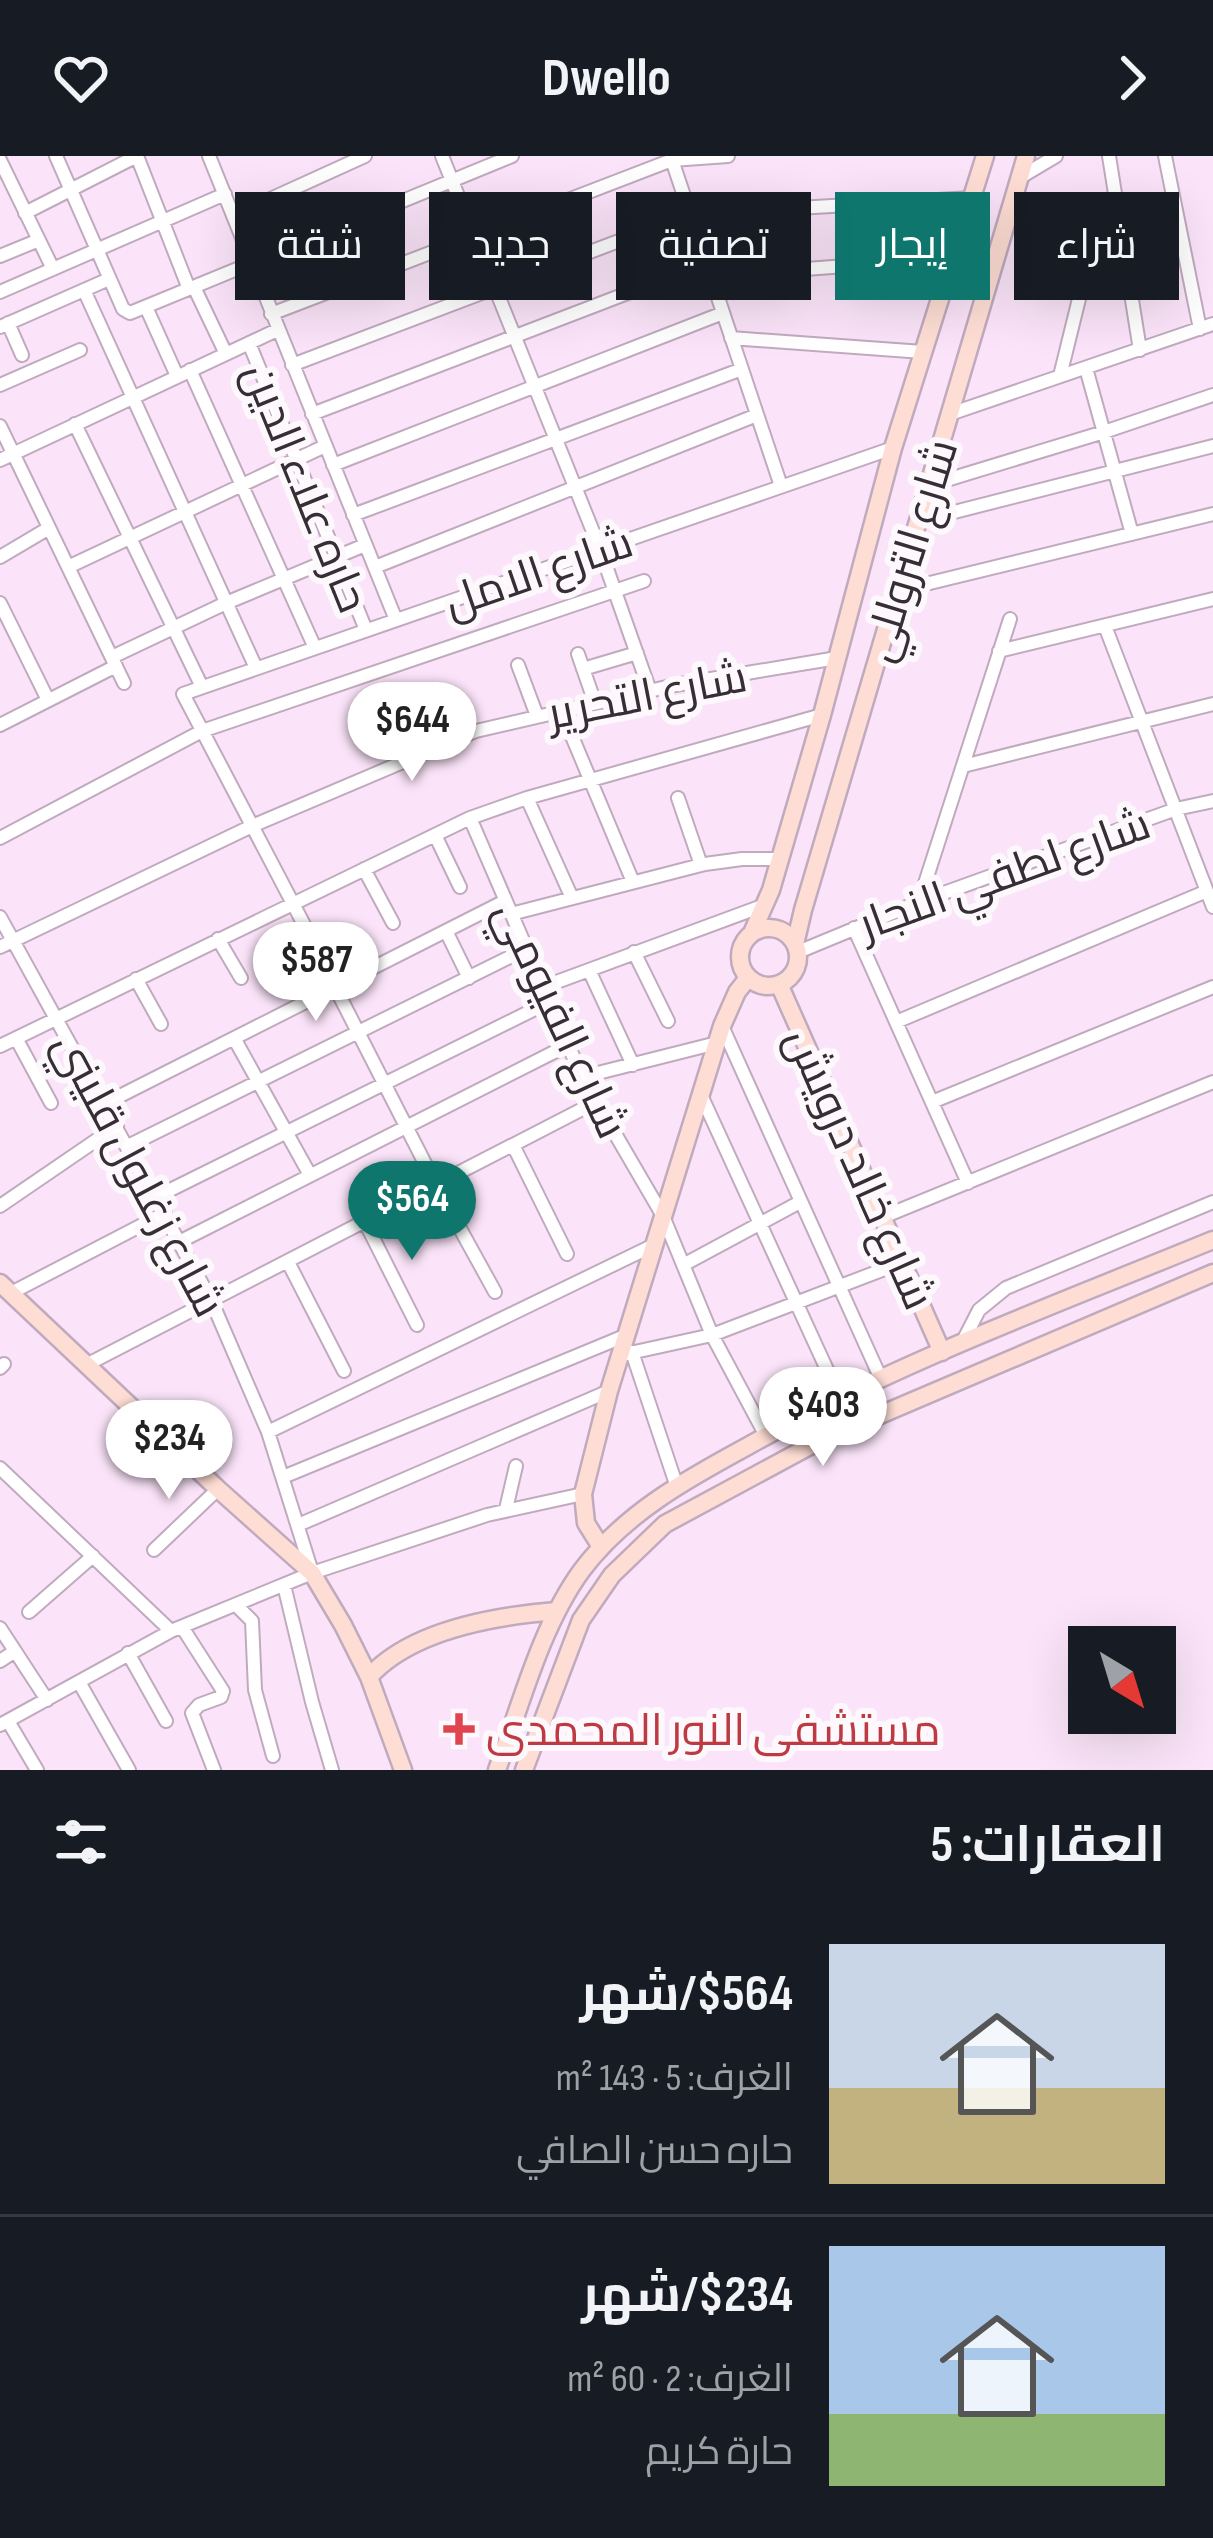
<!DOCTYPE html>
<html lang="ar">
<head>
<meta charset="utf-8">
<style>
  body { margin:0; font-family:"Sofia Sans Condensed",Cairo,sans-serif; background:#242831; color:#f1f3f6; direction:rtl; height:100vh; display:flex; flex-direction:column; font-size:45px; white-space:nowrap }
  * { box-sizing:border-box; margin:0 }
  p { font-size:39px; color:#9ea1a6 }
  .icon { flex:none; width:66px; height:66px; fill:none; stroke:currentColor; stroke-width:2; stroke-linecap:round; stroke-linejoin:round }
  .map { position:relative; height:1614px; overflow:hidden; direction:ltr }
  .drawer { display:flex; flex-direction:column; background:#171b24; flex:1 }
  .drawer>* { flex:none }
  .top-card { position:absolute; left:36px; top:36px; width:1143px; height:108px; direction:rtl; display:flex; gap:24px }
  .needle { width:78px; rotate:142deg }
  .controls { position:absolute; left:1068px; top:1470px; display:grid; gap:24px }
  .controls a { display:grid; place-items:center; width:108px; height:108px; border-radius:0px; background:#171b24; box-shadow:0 12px 48px #0002; font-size:60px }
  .price { position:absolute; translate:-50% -102px; padding:0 27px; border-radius:42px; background:#fff; color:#222; font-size:39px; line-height:78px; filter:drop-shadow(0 3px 6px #0008) }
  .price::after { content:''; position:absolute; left:50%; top:72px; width:36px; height:27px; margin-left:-18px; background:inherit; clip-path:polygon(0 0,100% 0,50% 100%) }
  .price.active { background:#0f766e; color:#fff }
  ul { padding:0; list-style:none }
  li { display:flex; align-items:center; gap:36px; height:300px; padding:0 48px }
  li+li { border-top:3px solid #363941 }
  li span { display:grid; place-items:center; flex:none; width:336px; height:240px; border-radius:0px; color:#555 }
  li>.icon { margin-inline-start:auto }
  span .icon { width:144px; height:144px; fill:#fffc; stroke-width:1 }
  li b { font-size:51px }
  h2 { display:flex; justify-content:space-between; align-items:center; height:144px; padding:0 48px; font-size:51px }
  .chip { padding:0 42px; border-radius:0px; background:#171b24; box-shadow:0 12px 48px #0002; font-size:42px; line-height:108px }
  .chip.active { background:#0f766e; color:#fff }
  header { display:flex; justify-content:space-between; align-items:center; height:156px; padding:0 48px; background:#171b24; font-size:54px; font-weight:700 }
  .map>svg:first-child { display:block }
</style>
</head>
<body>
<header><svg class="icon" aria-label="forward" viewBox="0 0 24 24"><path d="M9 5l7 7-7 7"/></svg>Dwello<svg class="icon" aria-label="heart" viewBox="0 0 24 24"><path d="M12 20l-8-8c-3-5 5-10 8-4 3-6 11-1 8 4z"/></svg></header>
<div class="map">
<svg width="1213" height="1614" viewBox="0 0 1213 1614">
  <rect width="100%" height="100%" fill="#fbe4f9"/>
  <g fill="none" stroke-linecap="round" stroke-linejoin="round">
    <defs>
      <path id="street" d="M56,0L123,153L130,157L512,0
        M137,0L189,133
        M209,0L396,464
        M442,0L600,393L650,535
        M1109,0L1140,194
        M1165,0L1200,173
        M671,1L781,330
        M0,4L53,113
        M1019,22L1056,0
        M25,57L137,0
        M233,60L365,0
        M0,100L39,84
        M711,120L953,102
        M194,131L226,198
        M84,134L256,512
        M0,136L225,38
        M146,151L177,220
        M271,158L672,4L728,0
        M8,167L22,199
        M0,171L109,123
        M731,182L923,196
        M249,187L366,474
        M292,209L690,58L972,42
        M1086,212L1132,378
        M190,214L315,492
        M1060,220L1094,82L1115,39
        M0,229L80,194
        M312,258L706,107
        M950,258L1213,168
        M75,268L202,531
        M0,270L124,527
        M0,304L277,174
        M333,309L723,157
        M930,329L1104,276L1213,239
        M353,359L742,213
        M919,365L1213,290
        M0,401L49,372
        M68,411L325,290
        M375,411L757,259
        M897,435L1213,358
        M0,447L48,544
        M1105,470L1213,751
        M999,495L1213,443
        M578,498L595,547
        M112,501L226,447L365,389
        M518,509L537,560
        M583,513L637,497
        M561,554L633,726
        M0,569L116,510
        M963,610L1213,548
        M527,642L572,742
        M678,642L701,709
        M470,662L582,921L663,1060L712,1179L766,1280
        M435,679L460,731
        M0,682L202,575L644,425
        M364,713L393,767
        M919,746L1010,463
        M511,758L705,708L742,703H780
        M0,761L212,1146L268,1276L312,1416
        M854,772L968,1027
        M446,775L469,822
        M218,783L241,822
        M0,791L252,670L476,575L675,529L837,502
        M634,796L668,865
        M798,796L919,746L1176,653L1213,645
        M322,803L183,538L893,292
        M589,814L633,909
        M136,823L161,868
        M335,831L436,1029L495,1136
        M543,831L765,749
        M896,866L1207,735
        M722,870L881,1223
        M16,882L51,947
        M234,882L310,1019
        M0,890L470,662L527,642L822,559
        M582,921L717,887
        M701,939L840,1242
        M932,946L1213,831
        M104,948L505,745
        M513,989L567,1098
        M128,990L526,793
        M156,1041L549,846
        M0,1050L117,970
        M883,1061L1213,926
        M365,1066L417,1169
        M181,1085L568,889
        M288,1106L344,1215
        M683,1109L800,1046
        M11,1137L165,1057
        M962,1187L979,1154L1006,1132L1213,1046
        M632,1196L677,1331
        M621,1199L712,1179L903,1106
        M86,1209L596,946
        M0,1212L4,1208
        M268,1276L654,1089
        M0,1312L171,1475
        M283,1321L627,1179
        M506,1353L516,1310
        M298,1369L609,1235
        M154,1394L218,1333
        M284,1429L312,1546L332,1614
        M236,1449L252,1465L255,1534L273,1600
        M29,1456L93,1400
        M182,1471L223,1535L221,1541L199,1549L192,1557L214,1614
        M0,1472L47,1544
        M128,1497L166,1565
        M0,1505L15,1495
        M79,1526L129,1614
        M8,1565L37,1614
        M0,1569L171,1475L312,1417L487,1359L583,1338"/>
      <path id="secondary" d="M740 801a29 29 0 1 1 58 0a29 29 0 1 1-58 0Z
        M752,777L771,734L822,559L893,292L985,0
        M795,788L803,754L1026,0
        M779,828L942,1196
        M0,1127L218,1333L312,1417L343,1469L369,1521L403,1614
        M601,1391L586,1367L583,1338L609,1235L722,870L737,836L748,822
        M369,1521C411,1474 495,1460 556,1455
        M497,1614C521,1548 541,1470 582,1414C625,1357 687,1323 748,1290C896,1207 1057,1148 1213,1084
        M524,1614L581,1464L612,1419L665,1368L819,1285L1213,1117"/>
    </defs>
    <use href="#street" stroke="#c0aabe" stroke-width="16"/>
    <use href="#secondary" stroke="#c0aabe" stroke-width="21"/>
    <use href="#street" stroke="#fff" stroke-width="12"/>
    <use href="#secondary" stroke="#feded4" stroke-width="16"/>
  </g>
  <path fill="#e0444e" stroke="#fcf8fc" stroke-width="4.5" d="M453 1555h12v12h12v12h-12v12h-12v-12h-12v-12h12z"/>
  <g text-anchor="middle" stroke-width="12" stroke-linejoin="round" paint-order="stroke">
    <g font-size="45" fill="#362d35" stroke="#fcf8fc">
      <text transform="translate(307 331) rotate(68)" y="16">حاره علاء الدين</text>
      <text transform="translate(909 394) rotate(-73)" y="16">شارع التروللي</text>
      <text transform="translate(538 415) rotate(-19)" y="16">شارع الامل</text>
      <text transform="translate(647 538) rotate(-11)" y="16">شارع التحرير</text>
      <text transform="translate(1004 717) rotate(-20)" y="16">شارع لطفي النجار</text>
      <text transform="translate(562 863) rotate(65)" y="16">شارع الفيومي</text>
      <text transform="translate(861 1012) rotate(66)" y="16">شارع خالد درويش</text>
      <text transform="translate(140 1018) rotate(62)" y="16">شارع زغلول قليني</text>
    </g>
    <g font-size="45" fill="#be3a42" stroke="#fcf8fc" text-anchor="start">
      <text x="486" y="1589">مستشفى النور المحمدى</text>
    </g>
  </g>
</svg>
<div class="controls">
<a><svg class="needle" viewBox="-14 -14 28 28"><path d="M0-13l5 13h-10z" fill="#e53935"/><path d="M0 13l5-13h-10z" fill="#9ea1a6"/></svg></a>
</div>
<b class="price" style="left:412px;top:628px">$644</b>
<b class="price" style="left:316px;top:868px">$587</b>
<b class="price active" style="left:412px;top:1107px">$564</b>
<b class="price" style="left:823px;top:1313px">$403</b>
<b class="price" style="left:169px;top:1346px">$234</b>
<div class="top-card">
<a class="chip">شراء</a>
<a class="chip active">إيجار</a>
<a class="chip">تصفية</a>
<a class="chip">جديد</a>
<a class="chip">شقة</a>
</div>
</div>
<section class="drawer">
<h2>العقارات: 5<svg class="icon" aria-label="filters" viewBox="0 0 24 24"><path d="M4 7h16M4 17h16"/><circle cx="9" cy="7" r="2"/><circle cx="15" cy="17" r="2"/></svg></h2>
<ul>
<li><span style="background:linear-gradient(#c9d6e8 60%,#c2b280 0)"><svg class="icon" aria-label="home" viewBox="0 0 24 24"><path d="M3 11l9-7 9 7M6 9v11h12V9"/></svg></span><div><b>$564/شهر</b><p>الغرف: 5 · 143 m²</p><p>حاره حسن الصافي</p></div></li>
<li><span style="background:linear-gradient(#a9c7e8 70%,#8fb573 0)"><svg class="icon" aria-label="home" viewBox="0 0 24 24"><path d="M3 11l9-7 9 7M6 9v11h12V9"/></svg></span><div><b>$234/شهر</b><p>الغرف: 2 · 60 m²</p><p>حارة كريم</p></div></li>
</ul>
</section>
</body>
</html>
